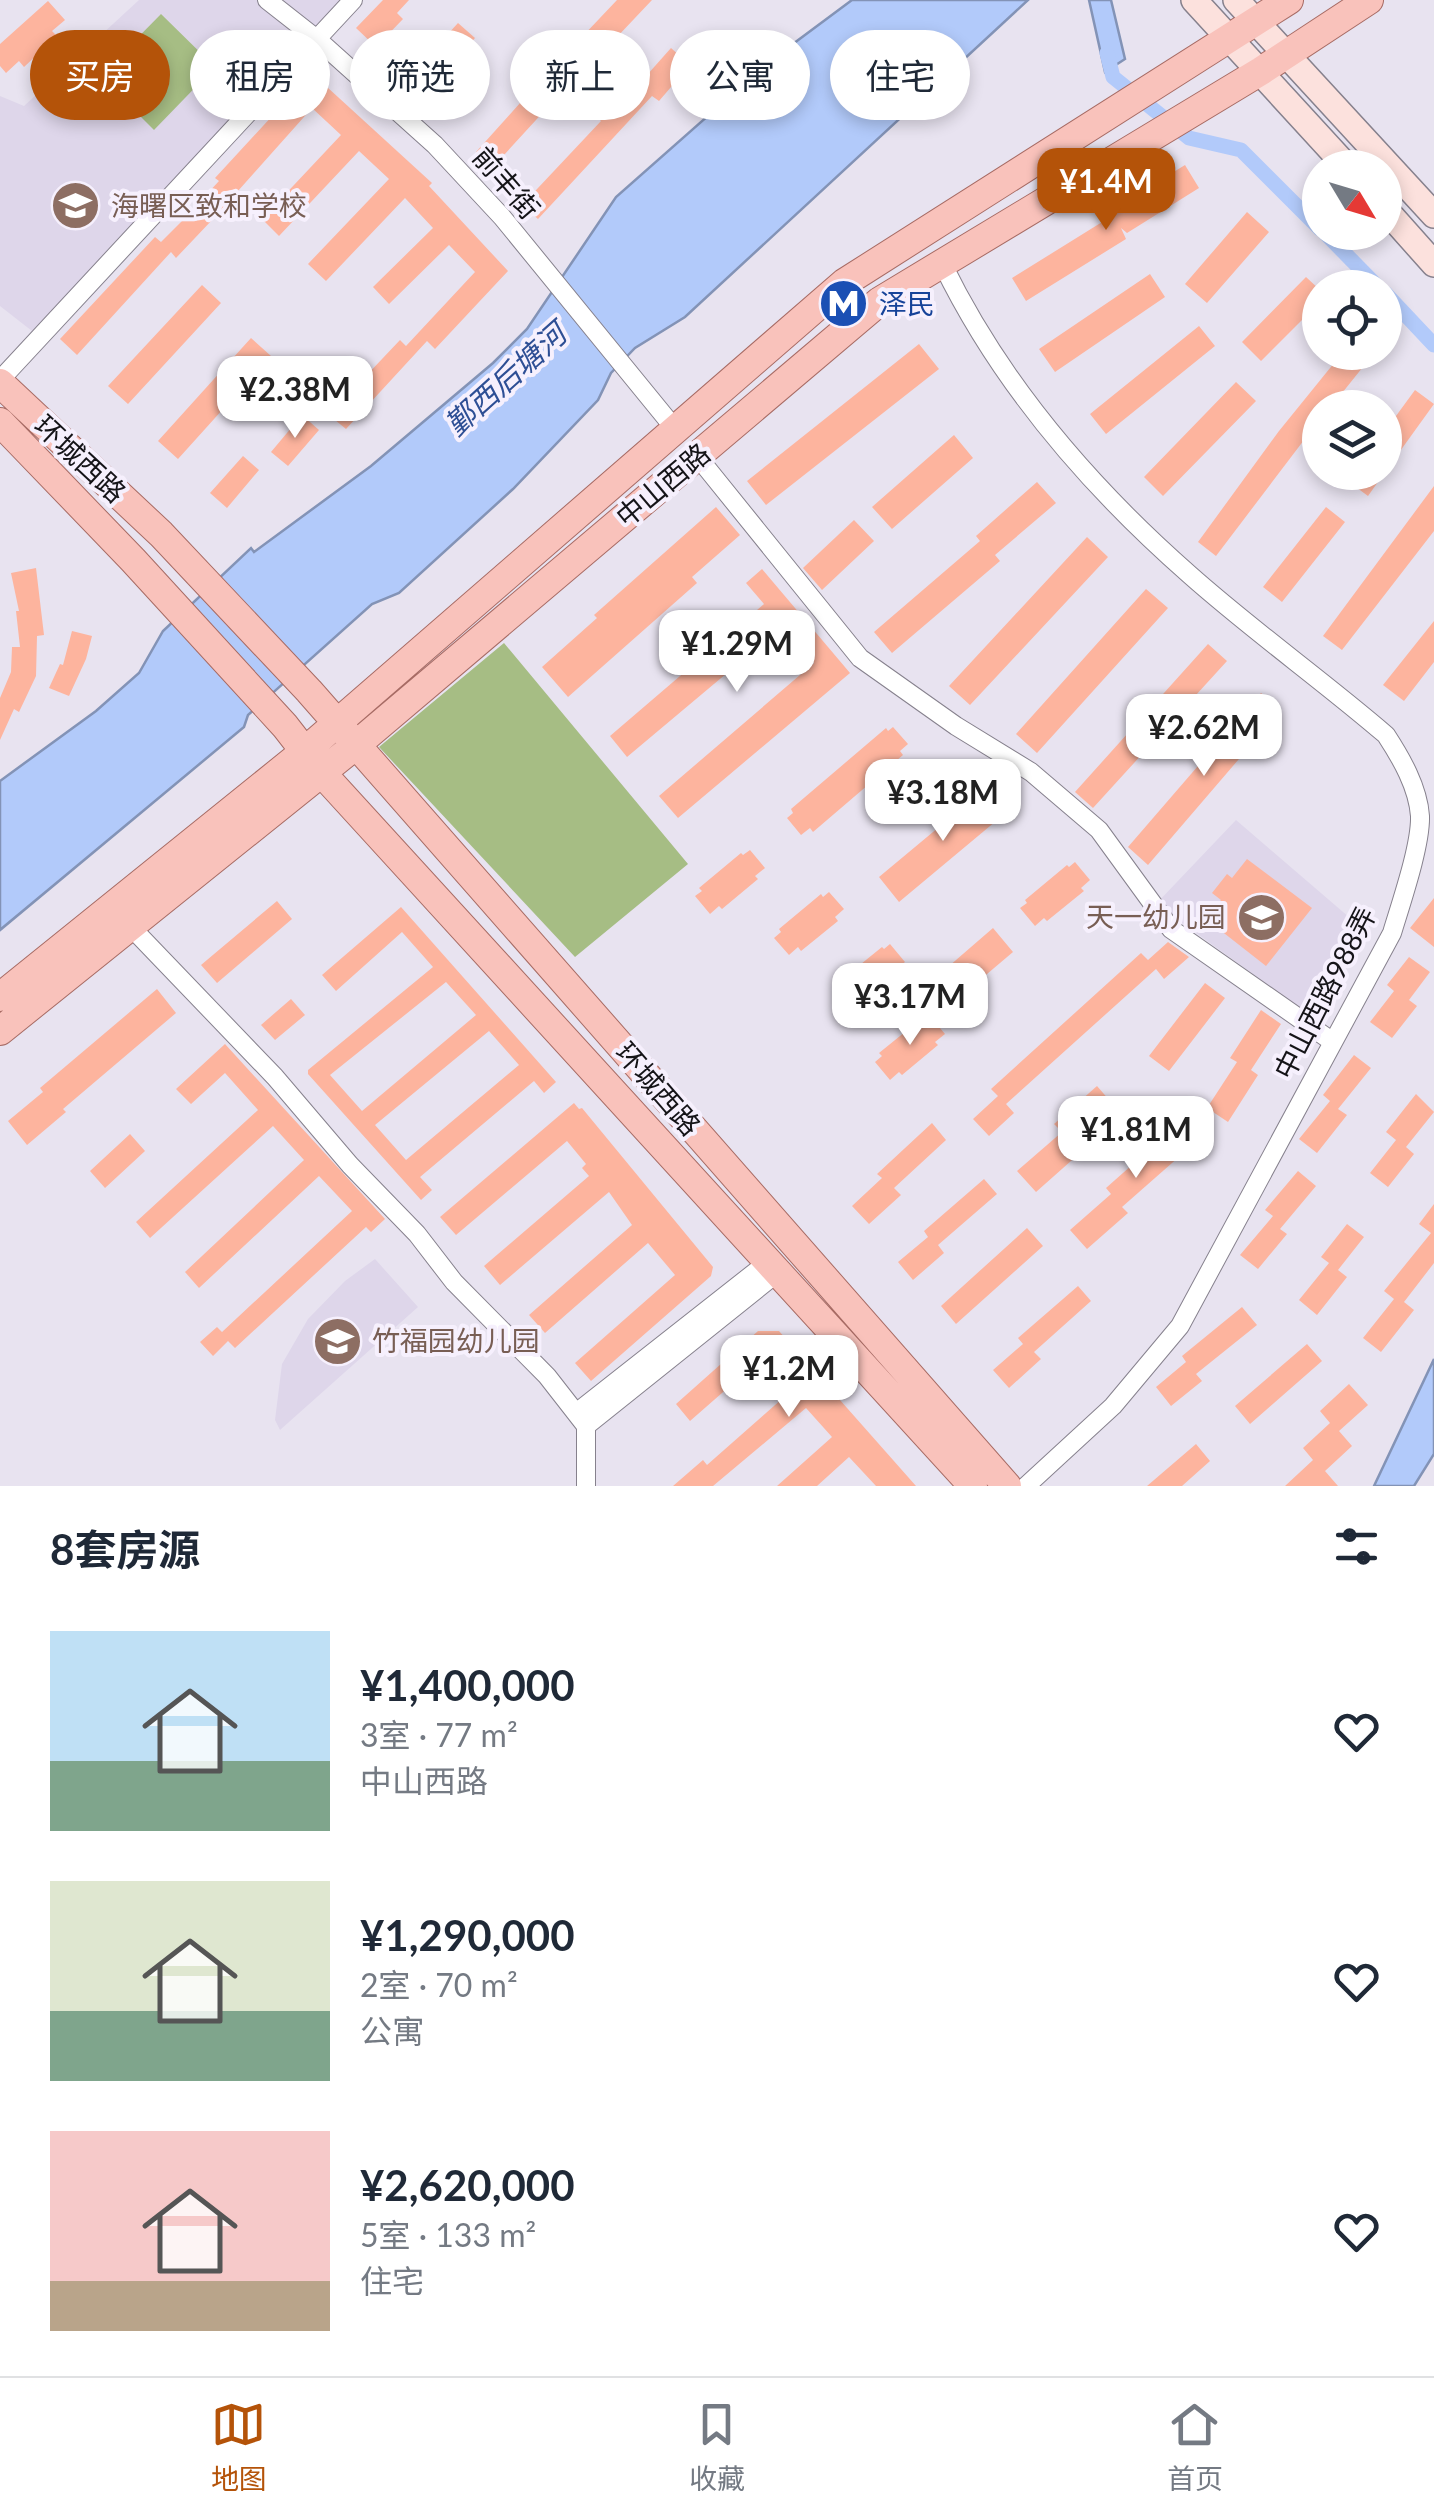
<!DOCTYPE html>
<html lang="zh">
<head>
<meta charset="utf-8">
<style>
  body { margin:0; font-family:Lato,"Noto Sans SC",sans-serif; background:#f2f2f3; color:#1f2937; height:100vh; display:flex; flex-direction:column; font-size:38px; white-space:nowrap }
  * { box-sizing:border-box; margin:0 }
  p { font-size:32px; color:#747a83 }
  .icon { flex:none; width:55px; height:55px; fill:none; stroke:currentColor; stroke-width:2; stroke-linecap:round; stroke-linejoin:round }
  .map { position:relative; height:1486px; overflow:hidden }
  .side { display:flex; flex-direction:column; background:#fff; flex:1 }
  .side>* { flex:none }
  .hud { position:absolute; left:30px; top:30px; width:1375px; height:90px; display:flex; gap:20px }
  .needle { width:65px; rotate:128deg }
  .controls { position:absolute; left:1302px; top:150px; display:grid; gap:20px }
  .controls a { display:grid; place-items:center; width:100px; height:100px; border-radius:50%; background:#fff; box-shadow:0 5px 15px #0003; font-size:50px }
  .price { position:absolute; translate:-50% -85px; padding:0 22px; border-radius:20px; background:#fff; color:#222; font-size:32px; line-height:65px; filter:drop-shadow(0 2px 5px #0008) }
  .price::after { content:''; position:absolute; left:50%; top:60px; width:30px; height:22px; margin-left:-15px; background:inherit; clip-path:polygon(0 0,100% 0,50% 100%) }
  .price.selected { background:#b45309; color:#fff }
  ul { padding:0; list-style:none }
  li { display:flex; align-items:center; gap:30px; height:250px; padding:0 50px }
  li span { display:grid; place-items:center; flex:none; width:280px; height:200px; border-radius:0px; color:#555 }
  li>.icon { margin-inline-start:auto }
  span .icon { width:120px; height:120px; fill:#fffc; stroke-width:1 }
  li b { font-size:42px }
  h2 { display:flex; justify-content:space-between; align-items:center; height:120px; padding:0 50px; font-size:42px }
  .tag { padding:0 35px; border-radius:45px; background:#fff; box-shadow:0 5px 15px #0003; font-size:35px; line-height:90px }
  .tag.selected { background:#b45309; color:#fff }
  .menu { display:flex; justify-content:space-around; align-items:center; height:140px; border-top:2px solid #e0e1e3; background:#fff; font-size:28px; color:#747a83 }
  .menu a { display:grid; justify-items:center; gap:5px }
  .menu .selected { color:#b45309 }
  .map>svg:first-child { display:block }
</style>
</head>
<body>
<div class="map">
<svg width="1434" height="1486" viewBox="0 0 1434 1486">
  <rect width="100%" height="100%" fill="#e8e3f0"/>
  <path fill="#ded6ea" d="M139,0H258L309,41L32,331L0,306V96L24,106Z
    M283,0H345L319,30Z
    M1236,820L1364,930L1303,1010L1156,904Z
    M375,1259L418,1307L280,1430L275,1420L282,1364L308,1319L345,1281Z"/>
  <path fill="#a6bd84" d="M161,14L215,67L154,130L100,76Z
    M504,643L688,864L575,957L379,747Z"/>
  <path fill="#b2cafa" stroke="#8393b6" stroke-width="2.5" d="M852,0H1028L685,317L635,348L611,373L598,400L513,489L399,593L372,604L248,715L244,727L0,930V781L96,711L139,673L163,631L251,548L254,552L371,466L493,363L527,329L616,197L770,61Z
    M1089,0H1111L1125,59L1105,72Z
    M1434,1359V1454L1414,1486H1374Z"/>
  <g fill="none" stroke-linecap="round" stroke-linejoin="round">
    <path stroke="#b2cafa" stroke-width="15" d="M1107,53L1113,77L1189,138L1241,150L1320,229
      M1324,232L1379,288
      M1385,293L1434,345"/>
  </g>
  <path fill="#fdb49e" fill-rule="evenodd" d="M383,0H409L397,13L403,19L376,47L356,28Z
    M617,0H652L564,93L545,76Z
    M48,1L65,20L52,31L57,36L24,67L19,61L6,73L0,66V44Z
    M458,23L475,38L420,98L404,82Z
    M671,48L690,65L659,101L652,96L538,219L522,205L601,121L598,118L632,79L639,84Z
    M313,86L327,87L432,183L429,186L508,271L435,349L427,341L346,429L329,415L400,340L406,346L475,272L449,245L389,304L373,287L433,228L405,198L326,281L308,264L389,179L359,151L279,236L262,219L341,135L312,108L213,219L176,258L171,252L77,355L60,339L155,237L161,242L183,220L219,181L215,178L297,89Z
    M529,93L547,108L493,167L476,152Z
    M1185,165L1199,188L1127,233L1121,228L1126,239L1026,301L1012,278L1115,214L1113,209Z
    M1247,212L1269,232L1207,303L1185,284Z
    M1150,274L1165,297L1055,372L1039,349Z
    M1306,277L1320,290V302L1261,361L1242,342Z
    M202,285L221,303L128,404L108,386Z
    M1199,326L1215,346L1106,434L1090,414Z
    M251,338L271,356L178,459L158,441Z
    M919,344L939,369L766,505L747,481Z
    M1343,352H1375L1330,408H1320V419L1216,556L1198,542L1279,431Z
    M1236,382L1256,401L1163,496L1144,477Z
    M1415,390L1434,404L1385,472V431Z
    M302,415L319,430L288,466L271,452Z
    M954,435L973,458L892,529L872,507Z
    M243,456L259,470L227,508L210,493Z
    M1355,472H1385L1368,496L1349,482Z
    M1037,482L1056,503L995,555L1000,561L892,653L874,632L980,541L976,536Z
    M1434,486V531L1342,650L1323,636Z
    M716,507L740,535L692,577L697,583L568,697L542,667L597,618L594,615Z
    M1326,507L1345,522L1282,602L1263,587Z
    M854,520L874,541L822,590L803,568Z
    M1087,537L1108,557L970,705L949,686Z
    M36,568L44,635L37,636L36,676L19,712L14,709L0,740V698L11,672L12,647H20L16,611H19L11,573Z
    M762,569L850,673L678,818L659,796L814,663L783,626L627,757L610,736L764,604L746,583Z
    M1146,589L1168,608L1037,753L1016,734Z
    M1434,621V662L1404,701L1383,685Z
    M72,631L92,636L86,659L69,696L49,688L60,664L63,665Z
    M1208,644L1227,661L1093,808L1075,792Z
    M1261,693L1281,710L1148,865L1128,847Z
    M893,727L908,744L900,751L903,755L813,832L810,828L801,835L787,818L793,813L791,809L886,728L888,731Z
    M987,787L1008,811L899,902L879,877Z
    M750,850L765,868L755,876L758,879L722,909L719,906L710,914L695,896L702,891L699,888L741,853L743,855Z
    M1247,859L1312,908L1266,966L1206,919L1221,900L1212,893L1227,874L1232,878Z
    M1075,862L1090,880L1081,888L1084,891L1047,921L1044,918L1035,926L1020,908L1027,903L1025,900L1067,865L1069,867Z
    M829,892L844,909L835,917L838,921L801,951L798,947L789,955L774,938L781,932L779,929L821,894L823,897Z
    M1434,898V947L1410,928Z
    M277,901L292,919L217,983L201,965Z
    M401,907L556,1082L544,1093L534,1081L420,1177L432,1190L421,1200L308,1074V1070L433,967L402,932L336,991L322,975ZM446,982L476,1015L362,1111L330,1075ZM489,1031L519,1065L406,1160L375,1125Z
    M993,928L1013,952L961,996L941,973Z
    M1168,942L1189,957L1164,979L1156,969L1006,1104L1014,1113L989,1136L973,1119L998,1096L991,1089L1141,953L1148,960Z
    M890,944L905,962L896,969L899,973L862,1003L860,1000L850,1007L836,990L842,984L840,981L882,947L884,949Z
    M1409,957L1430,972L1409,1000L1417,1006L1392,1038L1370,1022L1394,991L1387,985Z
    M1205,983L1225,998L1169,1071L1149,1056Z
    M157,989L176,1013L63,1109L66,1112L27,1145L8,1121L43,1092L40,1088Z
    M291,999L305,1015L275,1040L261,1025Z
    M1261,1010L1281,1024L1251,1070L1258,1075L1228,1122L1207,1108L1237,1062L1230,1058Z
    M930,1016L945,1034L935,1042L938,1045L902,1075L899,1072L890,1080L875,1062L882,1056L879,1053L921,1019L923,1021Z
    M225,1044L385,1219L371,1232L366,1227L235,1348L228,1341L213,1356L200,1342L217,1327L222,1332L352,1211L319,1176L199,1288L185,1272L304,1160L273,1126L150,1238L136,1222L258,1110L225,1073L191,1104L176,1089Z
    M1354,1055L1371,1068L1338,1109L1347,1115L1317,1153L1299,1139L1330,1101L1323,1095Z
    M1097,1086L1117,1109L1074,1146L1080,1153L1036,1192L1017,1171L1062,1132L1054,1124Z
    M1416,1094L1434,1112L1406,1147L1414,1154L1388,1187L1370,1173L1396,1140L1386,1132Z
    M574,1103L579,1109L582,1108L713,1267L711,1276L591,1381L575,1363L675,1275L648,1243L545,1333L529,1315L632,1225L609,1192L500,1285L484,1266L589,1176L582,1168L586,1164L567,1141L456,1235L440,1217Z
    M1185,1118H1190L1205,1134L1122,1207L1128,1213L1087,1249L1070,1230L1111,1194L1106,1188Z
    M932,1123L946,1140L894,1188L901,1195L869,1224L852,1206L882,1178L877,1174Z
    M130,1134L145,1151L105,1188L90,1171Z
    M1298,1171L1316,1186L1280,1229L1287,1234L1258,1269L1240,1255L1273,1216L1265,1210Z
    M984,1179L997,1194L938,1245L944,1253L913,1280L898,1262L928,1237L924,1231Z
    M1434,1204V1263L1404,1302L1414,1310L1381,1352L1363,1338L1394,1299L1384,1291L1431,1233L1419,1224Z
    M1347,1224L1364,1237L1338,1270L1347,1277L1317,1315L1299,1300L1329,1263L1321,1257Z
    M1027,1228L1043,1246L956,1324L941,1306Z
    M1078,1286L1091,1301L1034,1352L1041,1359L1009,1388L993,1370L1023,1344L1018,1338Z
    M1242,1307L1257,1325L1196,1374L1202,1381L1171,1406L1156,1387L1186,1362L1182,1356Z
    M758,1331H779L916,1486H876L849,1457L817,1486H777L832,1437L806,1408L713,1486H673L703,1460L707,1465L791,1391L762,1358L690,1421L676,1404Z
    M1307,1344L1322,1361L1250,1424L1235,1406Z
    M1349,1384L1368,1405L1339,1431L1352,1446L1325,1471L1338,1486H1285L1313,1460L1303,1448L1330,1423L1320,1411Z
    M1196,1444L1210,1461L1182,1486H1147Z"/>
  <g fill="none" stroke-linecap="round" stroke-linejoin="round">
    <defs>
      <path id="street" d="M267,0L318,40L435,145L502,217L675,429
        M943,265C1001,384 1091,488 1190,575C1253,631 1322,680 1386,735C1401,758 1418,787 1420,816C1421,845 1401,903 1392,933L1180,1326L1113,1406L1026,1486
        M0,380L353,0
        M697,456L860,658L956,726L1031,772L1099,830L1171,929L1333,1042
        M130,926L275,1077L350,1165L417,1234L454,1282L547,1376L586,1426V1486
        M576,1413L768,1262
        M586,1426L777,1273"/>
      <path id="secondary" d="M1194,0L1348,168
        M1236,0L1434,215
        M1385,209L1434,264"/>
      <path id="primary" d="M0,383L161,534L309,691L1007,1486
        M0,422L133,560L285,726L320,771L973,1486
        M0,997L305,751L844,283L1289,0
        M0,1031L356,745L880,301L1261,71L1369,0"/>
    </defs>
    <use href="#street" stroke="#86818d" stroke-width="20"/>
    <use href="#secondary" stroke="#86818d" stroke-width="28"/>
    <use href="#primary" stroke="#a76b64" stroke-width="30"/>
    <use href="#street" stroke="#fff" stroke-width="18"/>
    <use href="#secondary" stroke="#fce1dd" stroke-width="25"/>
    <use href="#primary" stroke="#f9c2bb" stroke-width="28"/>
  </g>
  <defs>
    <symbol id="school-disc" viewBox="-11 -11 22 22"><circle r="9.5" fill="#8d6e63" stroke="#f6f0fd"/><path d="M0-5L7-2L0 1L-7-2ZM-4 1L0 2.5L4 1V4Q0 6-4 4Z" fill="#fff"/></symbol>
    <symbol id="metro-disc" viewBox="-11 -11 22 22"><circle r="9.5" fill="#1a4fb4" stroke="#f6f0fd"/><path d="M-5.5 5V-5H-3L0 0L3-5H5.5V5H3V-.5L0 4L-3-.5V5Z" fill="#fff"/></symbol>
  </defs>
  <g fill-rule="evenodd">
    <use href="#school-disc" x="48" y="178" width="55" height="55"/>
    <use href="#metro-disc" x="816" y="276" width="55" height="55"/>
    <use href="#school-disc" x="1234" y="890" width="55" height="55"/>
    <use href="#school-disc" x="310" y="1314" width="55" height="55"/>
  </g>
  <g text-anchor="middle" stroke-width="8" stroke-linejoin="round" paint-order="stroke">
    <g font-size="28" fill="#151418" stroke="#f6f0fd">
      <text transform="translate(506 183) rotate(49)" y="10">前丰街</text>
      <text transform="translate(80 459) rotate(43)" y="10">环城西路</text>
      <text transform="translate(663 485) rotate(-40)" y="10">中山西路</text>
      <text transform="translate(1325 993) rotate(-63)" y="10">中山西路988弄</text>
      <text transform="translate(658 1089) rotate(49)" y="10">环城西路</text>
    </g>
    <g font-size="28" fill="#785e54" stroke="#f6f0fd" text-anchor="start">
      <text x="111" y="216">海曙区致和学校</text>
      <text x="1226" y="927" text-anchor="end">天一幼儿园</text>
      <text x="372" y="1351">竹福园幼儿园</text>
    </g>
    <g font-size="28" fill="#164399" stroke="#f6f0fd" text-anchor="start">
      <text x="879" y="314">泽民</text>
    </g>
    <g font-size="30" font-style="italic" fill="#2e4f95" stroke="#f6f0fd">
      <text transform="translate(506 380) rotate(-42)" y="10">鄞西后塘河</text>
    </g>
  </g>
</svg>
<div class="controls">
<a><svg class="needle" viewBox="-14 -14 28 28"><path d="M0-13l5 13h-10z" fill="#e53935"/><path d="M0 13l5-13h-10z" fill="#747a83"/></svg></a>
<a><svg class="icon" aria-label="locate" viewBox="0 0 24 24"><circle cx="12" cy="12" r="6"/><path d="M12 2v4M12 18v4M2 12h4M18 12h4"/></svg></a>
<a><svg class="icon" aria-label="layers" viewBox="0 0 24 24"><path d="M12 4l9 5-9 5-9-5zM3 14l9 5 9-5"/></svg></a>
</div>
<b class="price selected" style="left:1106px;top:233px">¥1.4M</b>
<b class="price" style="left:295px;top:441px">¥2.38M</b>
<b class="price" style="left:737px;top:695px">¥1.29M</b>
<b class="price" style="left:1204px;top:779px">¥2.62M</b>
<b class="price" style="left:943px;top:844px">¥3.18M</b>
<b class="price" style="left:910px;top:1048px">¥3.17M</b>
<b class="price" style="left:1136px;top:1181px">¥1.81M</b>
<b class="price" style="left:789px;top:1420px">¥1.2M</b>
<div class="hud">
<a class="tag selected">买房</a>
<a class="tag">租房</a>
<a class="tag">筛选</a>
<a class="tag">新上</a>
<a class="tag">公寓</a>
<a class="tag">住宅</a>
</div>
</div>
<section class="side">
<h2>8套房源<svg class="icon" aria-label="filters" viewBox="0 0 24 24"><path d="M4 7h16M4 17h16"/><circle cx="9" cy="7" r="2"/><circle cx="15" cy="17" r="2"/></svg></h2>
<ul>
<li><span style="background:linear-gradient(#bfe0f5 65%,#7fa58c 0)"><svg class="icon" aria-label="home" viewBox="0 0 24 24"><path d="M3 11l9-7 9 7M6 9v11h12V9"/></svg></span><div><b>¥1,400,000</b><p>3室 · 77 m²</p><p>中山西路</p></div><svg class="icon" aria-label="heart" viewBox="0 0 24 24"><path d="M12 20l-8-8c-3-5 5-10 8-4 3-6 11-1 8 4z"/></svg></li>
<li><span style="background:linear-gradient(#dfe7d0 65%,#7fa58c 0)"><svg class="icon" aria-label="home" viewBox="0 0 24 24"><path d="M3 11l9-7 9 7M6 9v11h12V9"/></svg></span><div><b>¥1,290,000</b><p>2室 · 70 m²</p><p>公寓</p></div><svg class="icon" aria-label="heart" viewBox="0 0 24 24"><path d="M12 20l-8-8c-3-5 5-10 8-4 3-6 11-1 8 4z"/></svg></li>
<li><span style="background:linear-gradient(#f6c9c9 75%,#b9a48a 0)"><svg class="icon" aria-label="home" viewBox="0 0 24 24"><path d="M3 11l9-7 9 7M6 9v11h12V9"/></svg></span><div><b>¥2,620,000</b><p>5室 · 133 m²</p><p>住宅</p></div><svg class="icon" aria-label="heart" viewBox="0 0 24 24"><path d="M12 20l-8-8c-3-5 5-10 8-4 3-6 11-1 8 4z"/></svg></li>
</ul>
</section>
<nav class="menu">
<a class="selected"><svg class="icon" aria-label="map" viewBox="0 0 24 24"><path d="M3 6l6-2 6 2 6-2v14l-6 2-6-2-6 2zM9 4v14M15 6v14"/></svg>地图</a>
<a><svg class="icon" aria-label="saved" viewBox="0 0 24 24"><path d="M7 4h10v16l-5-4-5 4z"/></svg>收藏</a>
<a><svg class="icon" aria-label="home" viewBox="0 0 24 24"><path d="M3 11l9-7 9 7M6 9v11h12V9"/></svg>首页</a>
</nav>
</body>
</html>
